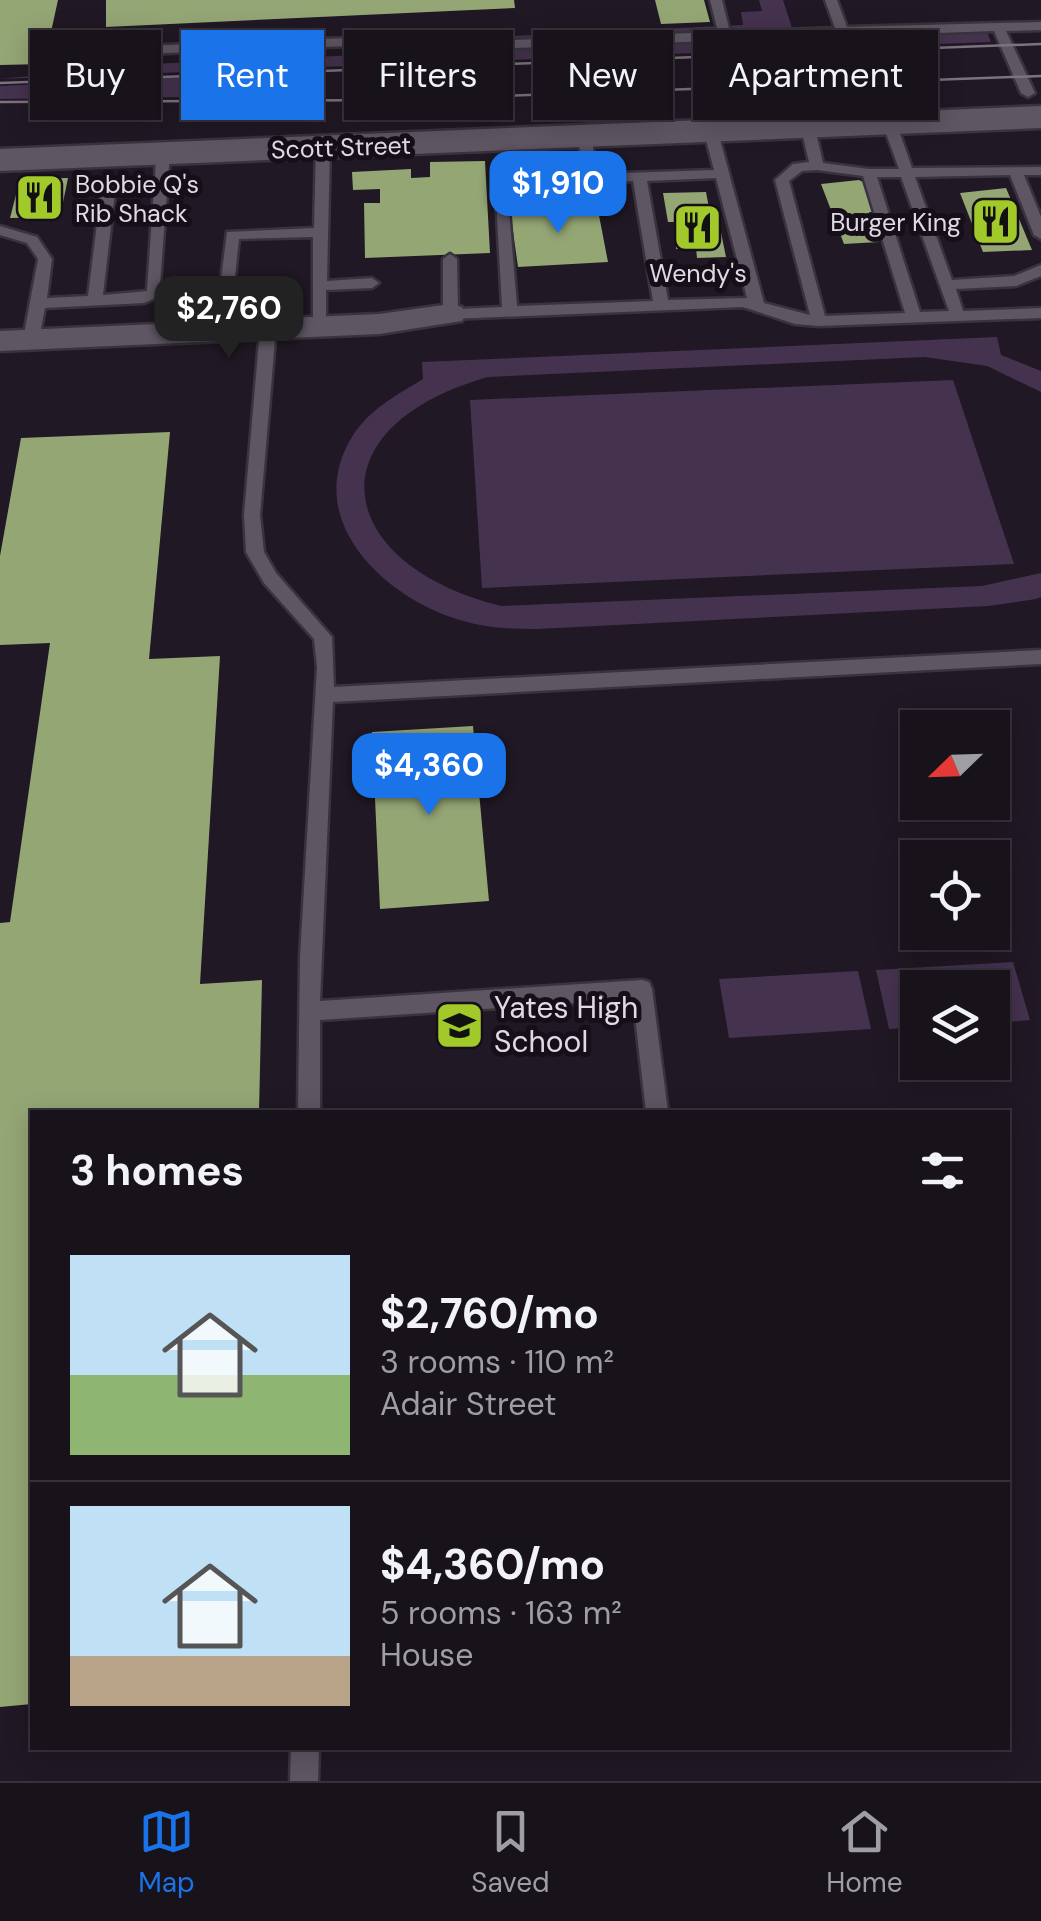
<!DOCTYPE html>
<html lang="en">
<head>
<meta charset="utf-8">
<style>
  body { margin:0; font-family:"DM Sans",sans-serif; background:#211b24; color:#f1f3f6; height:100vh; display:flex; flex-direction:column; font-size:38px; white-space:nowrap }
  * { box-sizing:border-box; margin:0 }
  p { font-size:32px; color:#9f9ea3 }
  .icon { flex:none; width:55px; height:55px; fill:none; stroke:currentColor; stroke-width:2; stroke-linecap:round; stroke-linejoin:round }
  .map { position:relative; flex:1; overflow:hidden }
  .sheet { position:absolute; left:30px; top:1110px; width:980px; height:640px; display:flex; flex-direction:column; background:#18121b; border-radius:0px; box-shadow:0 5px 25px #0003,0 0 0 2px #36323a }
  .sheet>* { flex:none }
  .guide { position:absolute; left:30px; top:30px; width:982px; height:90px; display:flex; gap:20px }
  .needle { width:65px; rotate:247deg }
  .controls { position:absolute; left:900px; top:710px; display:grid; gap:20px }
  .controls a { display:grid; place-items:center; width:110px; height:110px; border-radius:0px; background:#18121b; box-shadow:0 5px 25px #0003,0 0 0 2px #36323a; font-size:50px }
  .price { position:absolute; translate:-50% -85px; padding:0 22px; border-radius:20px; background:#1a73e8; color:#fff; font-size:32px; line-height:65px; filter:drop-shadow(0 2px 5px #0008) }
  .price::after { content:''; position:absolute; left:50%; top:60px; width:30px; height:22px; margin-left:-15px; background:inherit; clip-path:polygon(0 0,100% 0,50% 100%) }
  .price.current { background:#222; color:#fff }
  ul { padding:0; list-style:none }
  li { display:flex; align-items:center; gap:30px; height:250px; padding:0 40px }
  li+li { border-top:2px solid #36323a }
  li span { display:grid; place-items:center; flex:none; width:280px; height:200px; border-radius:0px; color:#555 }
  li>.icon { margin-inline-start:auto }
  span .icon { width:120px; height:120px; fill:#fffc; stroke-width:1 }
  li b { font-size:42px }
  h2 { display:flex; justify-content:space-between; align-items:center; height:120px; padding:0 40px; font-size:42px }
  .pill { padding:0 35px; border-radius:0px; background:#18121b; box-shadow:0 5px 25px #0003,0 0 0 2px #36323a; font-size:35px; line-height:90px }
  .pill.current { background:#1a73e8; color:#fff }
  .tab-bar { display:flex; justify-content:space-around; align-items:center; height:140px; border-top:2px solid #36323a; background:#18121b; font-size:28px; color:#9f9ea3 }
  .tab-bar a { display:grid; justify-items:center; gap:5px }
  .tab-bar .current { color:#1a73e8 }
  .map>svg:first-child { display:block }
</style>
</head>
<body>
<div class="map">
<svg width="1041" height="1781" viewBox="0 0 1041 1781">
  <rect width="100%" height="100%" fill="#201824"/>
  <path fill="#45324f" d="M759,0H783L795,37L987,32L991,42L0,79L51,74L54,68L456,51L513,36L743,25L741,12L762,11Z
    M189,77L188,97L0,99V86Z
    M997,337L1001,355L1041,371V392L987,366L925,357L488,377C311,427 332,564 501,606L982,586L1041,573V597L1036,599L988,606L537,629C510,629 486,628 460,620C385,598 301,520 352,437C368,410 397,395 423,379L422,362Z
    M953,380L1014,564L482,588L470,400Z
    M1013,962L1030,1020L993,1023L992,988H918L917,1027L889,1029L876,970Z
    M858,971L871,1029L729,1038L719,979Z"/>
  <path fill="#95a675" d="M0,0H58L44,64L0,65Z
    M106,0H514L515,8L106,27Z
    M655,0H704L710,22L661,24Z
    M485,161L490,253L365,258L364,203H380V189L353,190L352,172L411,169V178L430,177V162Z
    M68,178L60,217L10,218L20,179Z
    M859,180L865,183L875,212H869L879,242L844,244L821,184Z
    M1006,188L1032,250L983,252L960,193Z
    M706,192L709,208H716L726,257L697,258L696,248L676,249L675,222H668L663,193Z
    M597,205L608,262L518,267L510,210Z
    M170,432L149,659L220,656L200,984L262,980L259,1112H32V1704L0,1707V923L10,922L50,643L0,645V556L21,438Z
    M473,726L489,901L380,909L372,732Z"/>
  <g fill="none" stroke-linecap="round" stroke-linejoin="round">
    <defs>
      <path id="lane" d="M710,0H722L730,32L835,28L825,0H837L847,27L1041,22V30L1006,31L1035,93L1028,97L1021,93L994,31L514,48L472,41L69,57L63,53L69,49L472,33L514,40L718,32Z
        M890,121L897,125L912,168L1041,167V175H1024L1041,217V239L1034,235L1010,175L915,177L952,280L1014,276L1041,265V276L1016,286L956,289L963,311L1041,308V318L819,326L795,324L743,307L451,319L443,314V259L450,254L457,259L458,309L502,307L495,179L583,175L578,137L585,133L592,137L596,174L714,170L704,132L711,128L718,132L764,303L810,315L775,180L793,164L809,162L801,128L808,124L815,128L823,163L869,169H899L883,125ZM817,170L863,176L905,313L825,316L789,181L802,171ZM877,177H901L949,311L920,312ZM716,178L747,298L668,300L647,181ZM633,181L653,301L517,306L507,186Z
        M323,144L330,148L327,281L372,278L379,283L372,288L326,290V327L323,331H313V237L239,239L232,304L230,307H220L218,304L227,232L314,228L316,148Z
        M163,150L170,154L159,297L144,303L45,308L39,339L31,344L26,343L23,339L38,259L27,243L0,235V226L37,237L52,259L47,298L88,296L101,191L114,181L155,178L156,154ZM154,187L147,291L103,295L115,192L118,189Z
        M268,324L276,329L260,515L264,552L276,573L332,637L334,687L1041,650V664L333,702L320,1001L642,980L649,982L652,989L668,1112H646L633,999L320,1020V1112H298L300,957L317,667L314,639L264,583L246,552L244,515L260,329Z
        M291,1748H319L318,1781H290Z"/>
      <path id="street" d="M451,304L462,307L466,314L462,321L379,334L0,351V331L379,314Z"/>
      <path id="secondary" d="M1041,106V128L0,171V149Z"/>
    </defs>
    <use href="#lane" stroke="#38333c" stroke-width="5"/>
    <use href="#street" stroke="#38333c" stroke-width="5"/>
    <use href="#secondary" stroke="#38333c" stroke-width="5"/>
    <use href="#lane" fill="#5f5664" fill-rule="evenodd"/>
    <use href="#street" fill="#5f5664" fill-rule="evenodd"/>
    <use href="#secondary" fill="#5f5664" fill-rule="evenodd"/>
    <path stroke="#7b747e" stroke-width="2.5" d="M0,83L1041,44
      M0,102L390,100L1041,76"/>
  </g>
  <defs>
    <symbol id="restaurant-square" viewBox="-11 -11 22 22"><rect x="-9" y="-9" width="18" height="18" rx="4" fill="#a1c92a" stroke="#160f1a"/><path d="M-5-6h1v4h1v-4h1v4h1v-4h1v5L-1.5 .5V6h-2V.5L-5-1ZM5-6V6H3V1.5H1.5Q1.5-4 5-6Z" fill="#111"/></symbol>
    <symbol id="school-square" viewBox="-11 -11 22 22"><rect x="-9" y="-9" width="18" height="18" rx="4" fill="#a1c92a" stroke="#160f1a"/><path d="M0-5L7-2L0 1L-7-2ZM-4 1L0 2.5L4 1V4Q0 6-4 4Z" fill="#111"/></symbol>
  </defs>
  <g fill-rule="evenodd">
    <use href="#restaurant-square" x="12" y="170" width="55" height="55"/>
    <use href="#restaurant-square" x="968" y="194" width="55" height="55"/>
    <use href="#restaurant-square" x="670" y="200" width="55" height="55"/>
    <use href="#school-square" x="432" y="998" width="55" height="55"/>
  </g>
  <g text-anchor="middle" stroke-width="10" stroke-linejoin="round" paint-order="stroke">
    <g font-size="25" fill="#e0dae3" stroke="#160f1a">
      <text transform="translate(341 147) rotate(-2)" y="9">Scott Street</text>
    </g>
    <g font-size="25" fill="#e0dae3" stroke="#160f1a" text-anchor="start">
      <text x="75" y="193">Bobbie Q's<tspan x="75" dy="29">Rib Shack</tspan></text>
      <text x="961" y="231" text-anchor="end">Burger King</text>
      <text x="698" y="282" text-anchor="middle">Wendy's</text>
    </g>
    <g font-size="30" fill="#e0dae3" stroke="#160f1a" text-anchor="start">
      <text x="494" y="1018">Yates High<tspan x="494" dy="34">School</tspan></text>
    </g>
  </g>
</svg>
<div class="controls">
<a><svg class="needle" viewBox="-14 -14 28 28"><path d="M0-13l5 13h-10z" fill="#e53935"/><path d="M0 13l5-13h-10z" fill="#9f9ea3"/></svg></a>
<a><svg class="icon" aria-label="locate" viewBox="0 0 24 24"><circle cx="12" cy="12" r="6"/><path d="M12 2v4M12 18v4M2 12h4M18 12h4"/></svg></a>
<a><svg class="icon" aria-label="layers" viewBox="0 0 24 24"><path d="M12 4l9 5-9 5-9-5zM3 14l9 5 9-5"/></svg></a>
</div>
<b class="price" style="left:558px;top:236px">$1,910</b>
<b class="price current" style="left:229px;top:361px">$2,760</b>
<b class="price" style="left:429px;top:818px">$4,360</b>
<div class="guide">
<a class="pill">Buy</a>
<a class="pill current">Rent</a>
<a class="pill">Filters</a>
<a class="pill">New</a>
<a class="pill">Apartment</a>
</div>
<section class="sheet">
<h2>3 homes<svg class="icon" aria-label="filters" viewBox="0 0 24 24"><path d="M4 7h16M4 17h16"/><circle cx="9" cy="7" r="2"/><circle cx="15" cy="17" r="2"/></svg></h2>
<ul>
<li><span style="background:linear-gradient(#bfe0f5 60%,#8fb573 0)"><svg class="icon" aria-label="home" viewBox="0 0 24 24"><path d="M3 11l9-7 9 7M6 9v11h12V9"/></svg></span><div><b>$2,760/mo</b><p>3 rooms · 110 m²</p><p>Adair Street</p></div></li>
<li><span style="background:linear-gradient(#bfe0f5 75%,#b9a48a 0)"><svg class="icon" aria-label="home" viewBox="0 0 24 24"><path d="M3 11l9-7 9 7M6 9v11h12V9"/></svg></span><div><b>$4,360/mo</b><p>5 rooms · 163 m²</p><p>House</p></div></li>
</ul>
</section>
</div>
<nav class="tab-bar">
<a class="current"><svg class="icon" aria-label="map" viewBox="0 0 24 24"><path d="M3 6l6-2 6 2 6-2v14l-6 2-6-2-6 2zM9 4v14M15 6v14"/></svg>Map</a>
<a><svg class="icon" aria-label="saved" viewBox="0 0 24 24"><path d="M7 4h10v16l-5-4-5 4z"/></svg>Saved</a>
<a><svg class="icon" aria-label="home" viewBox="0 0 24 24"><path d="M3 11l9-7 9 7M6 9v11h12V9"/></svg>Home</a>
</nav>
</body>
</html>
